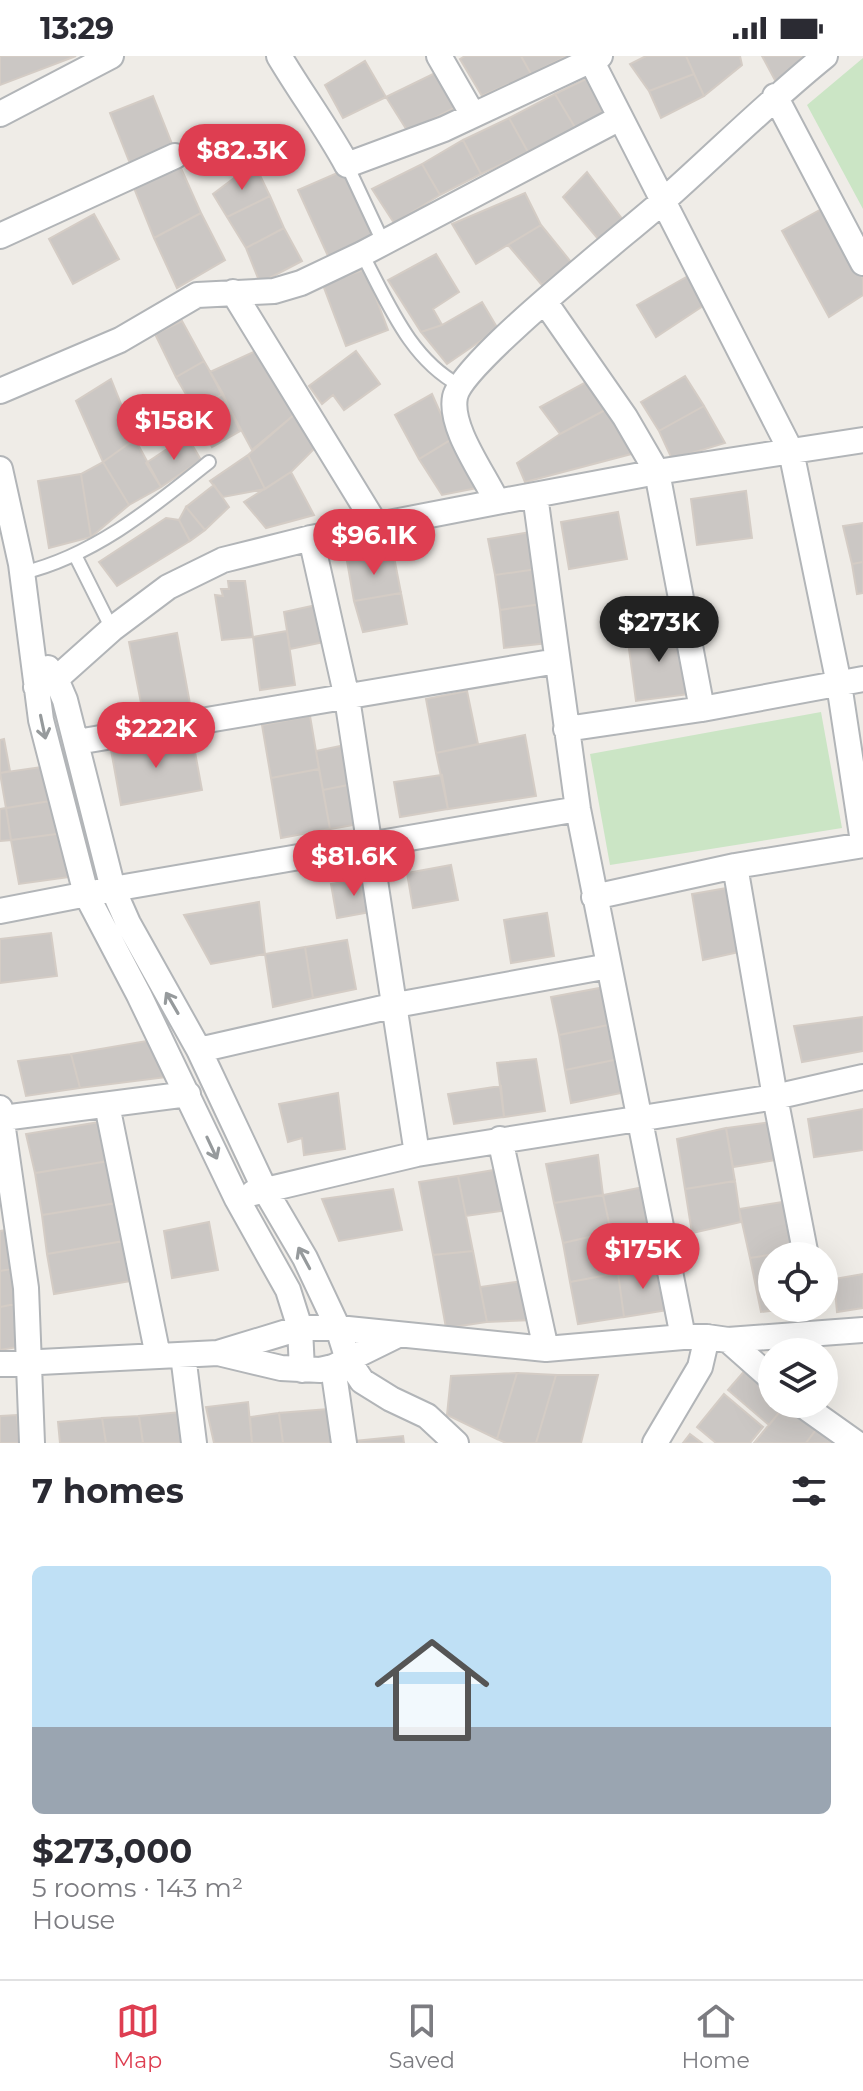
<!DOCTYPE html>
<html lang="en">
<head>
<meta charset="utf-8">
<style>
  body { margin:0; font-family:Montserrat,sans-serif; background:#f7f7f7; color:#2b2b33; height:100vh; display:flex; flex-direction:column; font-size:30px; white-space:nowrap }
  * { box-sizing:border-box; margin:0 }
  p { font-size:26px; color:#7c7c81 }
  .icon { flex:none; width:44px; height:44px; fill:none; stroke:currentColor; stroke-width:2; stroke-linecap:round; stroke-linejoin:round }
  .map { position:relative; height:1387px; overflow:hidden }
  .details { display:flex; flex-direction:column; background:#fff; flex:1 }
  .details>* { flex:none }
  .buttons { position:absolute; left:758px; top:1186px; display:grid; gap:16px }
  .buttons a { display:grid; place-items:center; width:80px; height:80px; border-radius:50%; background:#fff; box-shadow:0 8px 32px #0002; font-size:40px }
  .price { position:absolute; translate:-50% -68px; padding:0 18px; border-radius:28px; background:#de3e51; color:#fff; font-size:26px; line-height:52px; filter:drop-shadow(0 2px 4px #0008) }
  .price::after { content:''; position:absolute; left:50%; top:48px; width:24px; height:18px; margin-left:-12px; background:inherit; clip-path:polygon(0 0,100% 0,50% 100%) }
  .price.current { background:#222; color:#fff }
  ul { padding:0; list-style:none }
  li { display:grid; align-content:center; gap:16px; height:424px; padding:0 32px }
  li span { display:grid; place-items:center; height:248px; border-radius:12px; color:#555 }
  li>.icon { margin-inline-start:auto }
  span .icon { width:144px; height:144px; fill:#fffc; stroke-width:1 }
  li b { font-size:34px }
  h2 { display:flex; justify-content:space-between; align-items:center; height:96px; padding:0 32px; font-size:34px }
  .status { display:flex; justify-content:space-between; align-items:center; height:56px; padding:0 40px; background:#fff; direction:ltr }
  .status svg { height:22px; fill:currentColor }
  .dock { display:flex; justify-content:space-around; align-items:center; height:112px; border-top:2px solid #e1e1e2; background:#fff; font-size:22px; color:#7c7c81 }
  .dock a { display:grid; justify-items:center; gap:4px }
  .dock .current { color:#de3e51 }
  .map>svg:first-child { display:block }
</style>
</head>
<body>
<div class="status"><b>13:29</b><svg viewBox="0 0 49 12"><path d="M0 12V9h3v3zM5 12V6h3v6zM10 12V3h3v9zM15 12V0h3v12zM26 1h20v11H26zM47 4h2v5h-2z"/></svg></div>
<div class="map">
<svg width="863" height="1387" viewBox="0 0 863 1387">
  <rect width="100%" height="100%" fill="#efece7"/>
  <path fill="#cbe5c5" d="M863,2V153L807,49Z
    M821,656L842,772L610,809L590,698Z"/>
  <path fill="#cbc7c4" stroke="#d4ccc5" stroke-width="2" d="M0,0H76L0,29Z
    M465,0H521L531,18L482,40L460,3Z
    M521,0H567L531,18Z
    M646,0H686L694,18L649,35L630,8Z
    M686,0H740L742,9L704,40Z
    M762,0H806L807,2L776,26Z
    M365,5L386,41L343,62L325,29Z
    M435,17L456,51L408,76L386,41Z
    M694,18L704,40L661,62L649,35Z
    M594,19L613,56L576,73L555,38Z
    M555,38L576,73L528,96L509,62Z
    M153,40L174,93L131,110L110,57Z
    M509,62L528,96L481,118L463,84Z
    M463,84L481,118L440,139L422,108Z
    M254,107L270,140L227,161L213,138Z
    M422,108L440,139L394,167L372,133Z
    M180,110L201,157L154,182L134,132Z
    M344,114L373,180L328,200L298,134Z
    M587,116L623,164L598,183L563,141Z
    M525,137L541,169L476,208L452,168Z
    M270,140L284,172L246,192L227,161Z
    M825,151L863,223V239L829,261L782,175Z
    M201,157L225,204L177,232L154,182Z
    M94,158L119,203L73,228L49,183Z
    M541,169L571,206L542,229L508,189Z
    M284,172L302,205L260,227L246,192Z
    M436,198L459,236L433,253L442,269L421,276L388,224Z
    M365,213L388,274L346,290L323,229Z
    M688,220L706,248L656,281L637,249Z
    M482,246L498,273L447,308L421,276L442,269Z
    M182,265L204,305L176,321L155,278Z
    M260,293L295,358L252,394L210,316Z
    M356,295L380,328L344,354L333,339L322,348L309,330Z
    M204,305L223,338L195,354L176,321Z
    M685,320L704,350L659,375L641,346Z
    M111,323L135,383L103,406L76,345Z
    M588,325L609,352L560,378L540,351Z
    M223,338L240,375L212,391L195,354Z
    M432,338L452,383L419,403L395,359Z
    M704,350L725,387L672,403L659,375Z
    M609,352L635,397L525,426L517,407L560,378Z
    M295,358L318,389L291,416L265,433L248,399Z
    M187,380L201,404L161,431L146,407Z
    M135,383L161,431L129,449L103,406Z
    M452,383L477,432L442,439L419,403Z
    M248,399L265,433L223,441L210,425Z
    M103,406L129,449L91,481L81,418Z
    M291,416L314,459L266,472L244,446Z
    M81,418L91,481L49,492L38,425Z
    M214,429L229,451L205,474L186,451Z
    M746,435L752,482L697,489L691,443Z
    M186,451L205,474L190,485L179,464Z
    M618,456L627,503L569,513L561,466Z
    M166,462L179,464L190,485L117,530L99,506Z
    M863,467V506L852,508L843,470Z
    M531,476L537,513L495,519L488,483Z
    M393,496L401,537L354,545L347,505Z
    M863,506V537L857,538L852,508Z
    M537,513L542,548L500,554L495,519Z
    M228,525H245L253,581L222,584L215,539L223,540L221,533H229Z
    M401,537L407,568L363,576L354,545Z
    M321,548L329,585L290,593L284,556Z
    M542,548L548,587L504,592L500,554Z
    M681,570L690,638L636,645L627,578Z
    M287,575L295,629L260,634L253,581Z
    M177,577L190,648L143,657L129,586Z
    M467,635L478,688L436,697L426,643Z
    M310,660L319,713L271,722L262,669Z
    M525,679L536,740L448,753L436,697Z
    M192,680L202,734L121,749L111,694Z
    M4,683L10,715L0,717V684Z
    M350,688L358,727L323,734L316,695Z
    M48,710L57,744L6,752L0,717Z
    M319,713L330,773L281,782L271,722Z
    M442,719L448,753L400,761L394,726Z
    M358,727L365,767L330,773L323,734Z
    M57,744L64,777L11,784L6,752Z
    M6,752L11,784L0,785V753Z
    M64,777L77,820L19,828L11,784Z
    M451,809L458,844L413,852L407,817Z
    M370,821L376,855L337,862L331,828Z
    M727,832L739,896L703,904L692,838Z
    M259,846L265,898L211,908L184,859Z
    M547,857L554,900L511,907L504,864Z
    M51,877L57,920L0,927V883Z
    M347,884L356,933L313,942L305,891Z
    M305,891L313,942L273,951L265,898Z
    M605,931L613,968L559,979L551,941Z
    M863,961V995L802,1006L794,970Z
    M613,968L619,1003L565,1014L559,979Z
    M152,984L167,1021L80,1032L71,998Z
    M71,998L80,1032L26,1040L18,1005Z
    M536,1003L545,1055L504,1061L497,1007Z
    M619,1003L626,1036L571,1047L565,1014Z
    M501,1030L504,1061L454,1068L448,1038Z
    M338,1037L345,1093L304,1099L302,1082L288,1086L279,1048Z
    M863,1053V1094L814,1101L808,1063Z
    M100,1066L109,1105L35,1117L26,1078Z
    M772,1066L776,1104L733,1111L726,1072Z
    M726,1072L735,1125L685,1133L677,1083Z
    M598,1099L603,1139L554,1147L546,1108Z
    M109,1105L117,1147L42,1159L35,1117Z
    M500,1113L509,1154L466,1160L458,1120Z
    M458,1120L473,1195L433,1199L419,1126Z
    M735,1125L741,1166L692,1177L685,1133Z
    M644,1131L651,1168L611,1176L603,1139Z
    M393,1133L402,1174L339,1185L322,1143Z
    M603,1139L611,1176L563,1187L554,1147Z
    M783,1146L793,1195L750,1202L739,1153Z
    M117,1147L124,1185L47,1198L42,1159Z
    M209,1166L218,1214L172,1222L164,1175Z
    M651,1168L660,1209L618,1217L611,1176Z
    M6,1174L11,1213L0,1215V1175Z
    M611,1176L618,1217L570,1226L563,1187Z
    M124,1185L131,1225L54,1238L47,1198Z
    M473,1195L487,1266L446,1272L433,1199Z
    M793,1195L794,1200H772V1252H792L761,1256L750,1202Z
    M660,1209L668,1254L624,1261L618,1217Z
    M11,1213L15,1248L0,1251V1215Z
    M618,1217L624,1261L578,1268L570,1226Z
    M863,1218V1252L837,1256L834,1223Z
    M523,1225L533,1264L487,1266L480,1231Z
    M15,1248L18,1291L0,1294V1251Z
    M748,1311L772,1332V1348H786L769,1369L728,1334Z
    M517,1317L497,1383L447,1359L451,1320Z
    M517,1317L556,1319L536,1387H506L497,1383Z
    M556,1319H598L581,1387H536Z
    M724,1338L763,1371L750,1387H716L697,1371Z
    M248,1346L252,1387H214L206,1351Z
    M786,1348H791L818,1371L806,1387H754Z
    M328,1353L335,1387H283L279,1357Z
    M181,1356L186,1387H143L139,1360Z
    M279,1357L283,1387H252L250,1361Z
    M17,1359L19,1387H0V1360Z
    M139,1360L143,1387H106L102,1362Z
    M102,1362L106,1387H60L58,1366Z
    M818,1371L839,1387H806Z
    M690,1378L702,1387H683Z
    M403,1380L404,1387H355V1385Z"/>
  <g fill="none" stroke-linecap="round" stroke-linejoin="round">
    <defs>
      <path id="service" d="M347,109L383,186
        M362,198C388,246 409,302 459,329
        M75,499L112,573
        M22,517C94,500 153,451 209,406"/>
      <path id="minor" d="M279,0C301,37 327,72 347,109L444,73L600,0
        M439,0L473,59
        M589,0L791,395L839,628L863,786
        M775,40L863,207
        M0,58L111,0
        M0,180L175,100
        M233,236L376,469
        M545,246L625,361L657,416L702,653L863,623
        M0,335L120,284L197,239L274,235L301,227L362,198L620,62
        M0,413L21,508L41,664L86,838L139,939L237,1143L288,1234L300,1272L302,1314
        M535,439L578,753L683,1281
        M497,446L657,416L863,384
        M311,482L347,642L417,1098L775,1041L863,1021
        M48,612L56,623L65,644L113,833L128,867L199,994L264,1132L305,1202L338,1272L348,1304L362,1325L391,1343L427,1360L456,1387
        M36,631L56,623L112,573L168,531L223,504L311,482L497,446C484,418 449,372 455,341C462,306 626,178 662,146C716,98 768,46 825,0
        M566,673L702,653
        M77,686L557,605
        M735,810L775,1041L806,1200
        M594,841L735,810L863,789
        M0,855L113,833L578,753
        M199,994L396,949L609,910
        M107,1049L158,1300
        M0,1052L26,1232L32,1387
        M3,1062L188,1038
        M500,1083L546,1293
        M253,1137L417,1098
        M728,1284L772,1323
        M218,1297L300,1272H338L546,1293L683,1281H707L728,1284L863,1274
        M183,1299L194,1387
        M0,1308L218,1297L281,1312L320,1314L333,1311L398,1279
        M333,1311L344,1387
        M801,1348L856,1387
        M655,1387L700,1311L707,1281"/>
    </defs>
    <use href="#service" stroke="#b2b5b8" stroke-width="16"/>
    <use href="#minor" stroke="#b2b5b8" stroke-width="28"/>
    <use href="#service" stroke="#fff" stroke-width="12"/>
    <use href="#minor" stroke="#fff" stroke-width="24"/>
  </g>
  <defs><path id="oneway-shaft" d="M-6 0H5M1.5-3L5.5 0L1.5 3" fill="none" stroke-width="1.6" stroke-linecap="round" stroke-linejoin="round" transform="scale(2)"/></defs>
  <g stroke="#969a9c">
    <use href="#oneway-shaft" transform="translate(43 671) rotate(78)"/>
    <use href="#oneway-shaft" transform="translate(172 947) rotate(-120)"/>
    <use href="#oneway-shaft" transform="translate(212 1092) rotate(65)"/>
    <use href="#oneway-shaft" transform="translate(304 1202) rotate(-118)"/>
  </g>
</svg>
<div class="buttons">
<a><svg class="icon" aria-label="locate" viewBox="0 0 24 24"><circle cx="12" cy="12" r="6"/><path d="M12 2v4M12 18v4M2 12h4M18 12h4"/></svg></a>
<a><svg class="icon" aria-label="layers" viewBox="0 0 24 24"><path d="M12 4l9 5-9 5-9-5zM3 14l9 5 9-5"/></svg></a>
</div>
<b class="price" style="left:242px;top:136px">$82.3K</b>
<b class="price" style="left:174px;top:406px">$158K</b>
<b class="price" style="left:374px;top:521px">$96.1K</b>
<b class="price current" style="left:659px;top:608px">$273K</b>
<b class="price" style="left:156px;top:714px">$222K</b>
<b class="price" style="left:354px;top:842px">$81.6K</b>
<b class="price" style="left:643px;top:1235px">$175K</b>
</div>
<section class="details">
<h2>7 homes<svg class="icon" aria-label="filters" viewBox="0 0 24 24"><path d="M4 7h16M4 17h16"/><circle cx="9" cy="7" r="2"/><circle cx="15" cy="17" r="2"/></svg></h2>
<ul>
<li><span style="background:linear-gradient(#bfe0f5 65%,#9aa5b1 0)"><svg class="icon" aria-label="home" viewBox="0 0 24 24"><path d="M3 11l9-7 9 7M6 9v11h12V9"/></svg></span><div><b>$273,000</b><p>5 rooms · 143 m²</p><p>House</p></div></li>
</ul>
</section>
<nav class="dock">
<a class="current"><svg class="icon" aria-label="map" viewBox="0 0 24 24"><path d="M3 6l6-2 6 2 6-2v14l-6 2-6-2-6 2zM9 4v14M15 6v14"/></svg>Map</a>
<a><svg class="icon" aria-label="saved" viewBox="0 0 24 24"><path d="M7 4h10v16l-5-4-5 4z"/></svg>Saved</a>
<a><svg class="icon" aria-label="home" viewBox="0 0 24 24"><path d="M3 11l9-7 9 7M6 9v11h12V9"/></svg>Home</a>
</nav>
</body>
</html>
